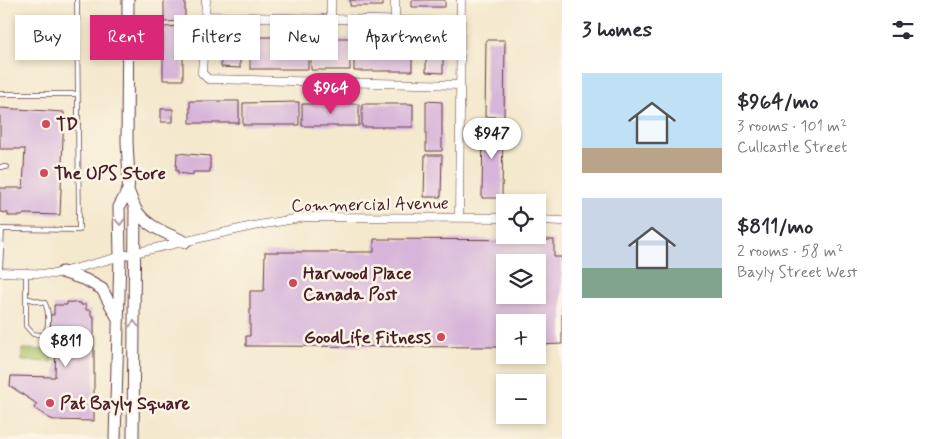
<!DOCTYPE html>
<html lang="en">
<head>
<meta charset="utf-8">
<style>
  body { margin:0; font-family:Mynerve,sans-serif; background:#f7f7f7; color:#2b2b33; height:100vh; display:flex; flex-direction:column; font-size:19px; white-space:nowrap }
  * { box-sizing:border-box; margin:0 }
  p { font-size:16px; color:#7c7c81 }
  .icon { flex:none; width:28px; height:28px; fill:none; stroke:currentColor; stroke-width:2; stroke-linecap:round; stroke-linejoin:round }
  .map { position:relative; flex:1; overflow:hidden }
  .side { display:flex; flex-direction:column; background:#fff; width:375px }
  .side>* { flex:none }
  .hud { position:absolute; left:15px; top:15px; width:471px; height:45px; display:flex; gap:10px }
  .controls { position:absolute; left:496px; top:194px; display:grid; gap:10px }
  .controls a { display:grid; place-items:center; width:50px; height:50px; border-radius:0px; background:#fff; box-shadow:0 2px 8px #0003; font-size:25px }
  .price { position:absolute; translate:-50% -42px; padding:0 11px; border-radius:18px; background:#fff; color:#222; font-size:16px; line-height:32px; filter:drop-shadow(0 1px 2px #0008) }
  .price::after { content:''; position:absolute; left:50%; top:30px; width:15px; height:11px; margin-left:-8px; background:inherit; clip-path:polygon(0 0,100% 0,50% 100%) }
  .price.on { background:#db2777; color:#fff }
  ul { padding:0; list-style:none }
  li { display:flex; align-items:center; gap:15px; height:125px; padding:0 20px }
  li span { display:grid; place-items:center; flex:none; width:140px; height:100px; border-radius:0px; color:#555 }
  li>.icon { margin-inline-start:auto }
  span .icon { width:60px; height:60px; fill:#fffc; stroke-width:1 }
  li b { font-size:21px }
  h2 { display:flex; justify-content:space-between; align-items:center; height:60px; padding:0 20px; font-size:21px }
  .tag { padding:0 18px; border-radius:0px; background:#fff; box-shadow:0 2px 8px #0003; font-size:18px; line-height:45px }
  .tag.on { background:#db2777; color:#fff }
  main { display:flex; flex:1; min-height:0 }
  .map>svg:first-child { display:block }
</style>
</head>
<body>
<main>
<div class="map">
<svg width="562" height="439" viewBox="0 0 562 439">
  <rect width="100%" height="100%" fill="#fcf5e5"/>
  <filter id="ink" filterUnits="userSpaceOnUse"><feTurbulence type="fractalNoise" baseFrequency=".02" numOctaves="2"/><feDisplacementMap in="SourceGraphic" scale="10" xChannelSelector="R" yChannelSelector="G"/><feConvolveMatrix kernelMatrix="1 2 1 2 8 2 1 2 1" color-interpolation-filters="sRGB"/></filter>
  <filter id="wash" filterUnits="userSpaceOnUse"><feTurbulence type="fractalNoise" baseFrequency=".0096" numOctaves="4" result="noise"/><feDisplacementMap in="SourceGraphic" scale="20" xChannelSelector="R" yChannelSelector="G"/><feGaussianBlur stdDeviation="1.12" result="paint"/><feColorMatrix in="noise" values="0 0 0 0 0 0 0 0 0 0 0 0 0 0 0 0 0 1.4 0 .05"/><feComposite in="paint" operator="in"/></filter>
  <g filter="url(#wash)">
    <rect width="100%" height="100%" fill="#f4e8cd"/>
    <path fill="#aac369" stroke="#7a714a" d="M22,349L52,350V362L22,361Z"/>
    <g id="blocks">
      <path fill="#d7b5da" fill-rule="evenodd" d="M164,0H185V21L164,22Z
        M350,0H383V6H350Z
        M412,0H445V7H412Z
        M183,26V80H163V27Z
        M221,36H240V68L221,67Z
        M250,37H308V69H250Z
        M311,38H350V70H311Z
        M426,39H443V73L426,72Z
        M354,40H412V71H354Z
        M486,40H505L504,117H485Z
        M190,101H239V123H190Z
        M426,101L442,102V151H426Z
        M299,102V125H243V103Z
        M302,104H359V126H302Z
        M362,104H413V127H362Z
        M0,108L64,112L60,215L24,214L22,216H8V213L0,212V188H23L25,149H0Z
        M161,109H173V122H161Z
        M483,121H503L502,198H482Z
        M177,153L210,156V172H193V175L178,173V170H176Z
        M425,155H442L441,197H424Z
        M374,239L554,240V257H562V344L538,345V322H505V347L246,346V336H250V291H264L265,252H374ZM505,262H538V295H505Z
        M67,302L81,303V305H86V310H91V316H94V421L54,420L49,418L34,408L37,404L10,386L11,376L55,377L56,341H54V335H51L50,315H54V305H67Z"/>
    </g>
  </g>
  <g filter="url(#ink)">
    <use href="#blocks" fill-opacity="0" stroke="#643d43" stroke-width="1"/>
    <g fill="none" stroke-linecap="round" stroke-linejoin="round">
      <defs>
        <path id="lane" d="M0,94H78
          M0,167H7
          M0,229L79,230L77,0
          M0,272L2,230
          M26,298L45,303C49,312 50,329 43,335L33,334L26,326V272"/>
        <path id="street" d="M206,0L202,73L208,79L460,85
          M205,16L461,22
          M331,19V0
          M395,20V0
          M459,217L461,0
          M538,220L562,221
          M0,272L54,274L134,253L253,226L306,217L505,218"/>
        <path id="secondary" d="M128,190L135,208L133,439
          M135,208C144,226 169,234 185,242
          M62,272L86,280L102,289L117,317
          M115,439L120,256L119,207L128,190L129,179L127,142L128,0"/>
      </defs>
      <use href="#lane" stroke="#643d43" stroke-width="5.5"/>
      <use href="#street" stroke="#643d43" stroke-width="9"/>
      <use href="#secondary" stroke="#643d43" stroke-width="13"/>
      <use href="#lane" stroke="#fff" stroke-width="4"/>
      <use href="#street" stroke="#fff" stroke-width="8"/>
      <use href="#secondary" stroke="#fff" stroke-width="11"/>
    </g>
    <defs><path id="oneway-chevron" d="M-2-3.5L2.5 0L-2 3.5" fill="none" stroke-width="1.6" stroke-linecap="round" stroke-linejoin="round" transform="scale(1.25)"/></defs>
    <g stroke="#ae9aa0">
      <use href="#oneway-chevron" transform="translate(120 222) rotate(87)"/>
      <use href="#oneway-chevron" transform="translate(134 324) rotate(-90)"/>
    </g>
  </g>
  <g fill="#d1495b" stroke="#fcf5e5" stroke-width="2">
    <circle cx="46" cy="124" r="5"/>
    <circle cx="44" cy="173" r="5"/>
    <circle cx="293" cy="283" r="5"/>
    <circle cx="441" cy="337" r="5"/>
    <circle cx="50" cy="403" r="5"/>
  </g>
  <g text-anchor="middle" stroke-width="5" stroke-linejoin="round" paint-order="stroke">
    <g font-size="18" font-weight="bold" fill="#4a1f2b" stroke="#fcf5e5" text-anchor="start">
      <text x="56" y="130">TD</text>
      <text x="54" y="179">The UPS Store</text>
      <text x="303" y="279">Harwood Place<tspan x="303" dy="21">Canada Post</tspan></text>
      <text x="431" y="343" text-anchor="end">GoodLife Fitness</text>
      <text x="60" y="409">Pat Bayly Square</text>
    </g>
    <g font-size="18" fill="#4a1f2b" stroke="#fcf5e5">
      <text transform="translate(370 204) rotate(-1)" y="6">Commercial Avenue</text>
    </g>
  </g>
</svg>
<div class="controls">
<a><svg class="icon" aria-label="locate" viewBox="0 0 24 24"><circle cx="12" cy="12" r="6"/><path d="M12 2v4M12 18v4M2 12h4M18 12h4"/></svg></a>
<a><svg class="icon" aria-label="layers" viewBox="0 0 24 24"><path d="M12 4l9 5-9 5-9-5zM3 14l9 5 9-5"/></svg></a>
<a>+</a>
<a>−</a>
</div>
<b class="price on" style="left:331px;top:115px">$964</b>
<b class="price" style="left:492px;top:160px">$947</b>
<b class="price" style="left:66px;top:368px">$811</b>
<div class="hud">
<a class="tag">Buy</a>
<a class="tag on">Rent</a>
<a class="tag">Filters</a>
<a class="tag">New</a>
<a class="tag">Apartment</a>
</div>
</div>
<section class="side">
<h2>3 homes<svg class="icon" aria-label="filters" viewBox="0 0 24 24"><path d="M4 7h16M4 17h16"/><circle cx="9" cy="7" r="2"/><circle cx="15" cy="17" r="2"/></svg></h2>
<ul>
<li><span style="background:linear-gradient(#bfe0f5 75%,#b9a48a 0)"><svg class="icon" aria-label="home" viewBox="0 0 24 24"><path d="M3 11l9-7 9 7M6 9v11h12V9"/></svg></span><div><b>$964/mo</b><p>3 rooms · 101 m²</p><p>Cullcastle Street</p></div></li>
<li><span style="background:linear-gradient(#c9d6e8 70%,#7fa58c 0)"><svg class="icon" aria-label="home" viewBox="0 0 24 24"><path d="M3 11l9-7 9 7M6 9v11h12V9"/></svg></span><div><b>$811/mo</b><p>2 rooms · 58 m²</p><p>Bayly Street West</p></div></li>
</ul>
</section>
</main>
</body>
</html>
